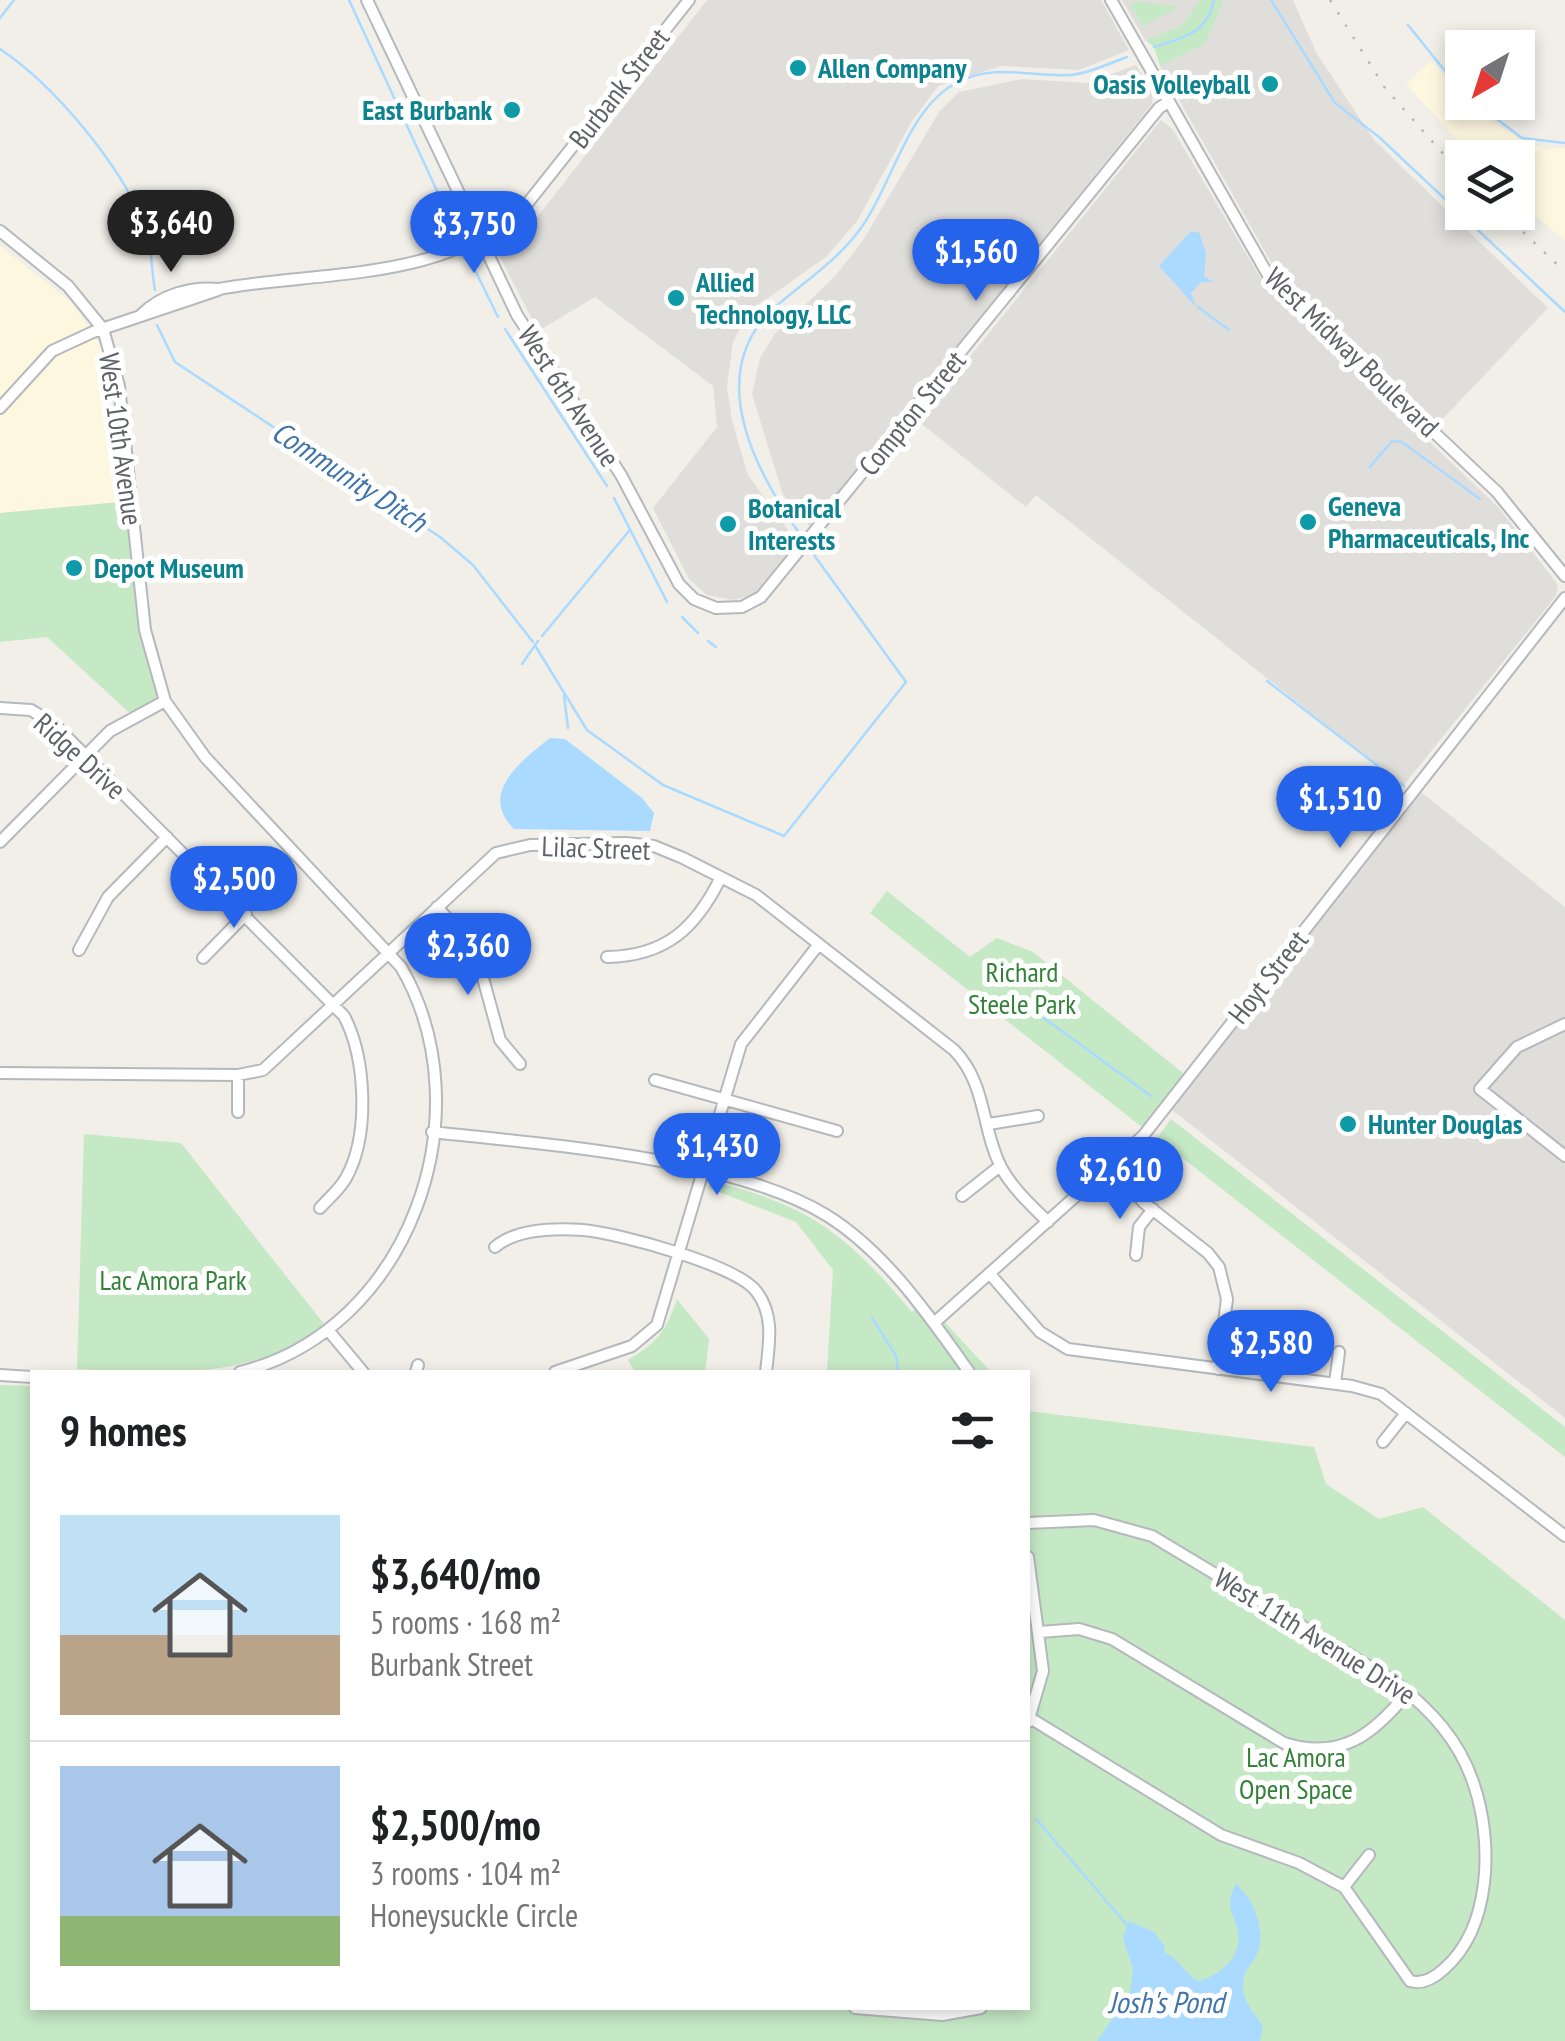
<!DOCTYPE html>
<html lang="en">
<head>
<meta charset="utf-8">
<style>
  body { margin:0; font-family:"PT Sans Narrow",sans-serif; background:#f6f6f6; color:#202124; height:100vh; display:flex; flex-direction:column; font-size:38px; white-space:nowrap }
  * { box-sizing:border-box; margin:0 }
  p { font-size:32px; color:#757577 }
  .icon { flex:none; width:55px; height:55px; fill:none; stroke:currentColor; stroke-width:2; stroke-linecap:round; stroke-linejoin:round }
  .map { position:relative; flex:1; overflow:hidden }
  .sheet { position:absolute; left:30px; top:1370px; width:1000px; height:640px; display:flex; flex-direction:column; background:#fff; border-radius:0px; box-shadow:0 5px 15px #0003 }
  .sheet>* { flex:none }
  .needle { width:65px; rotate:219deg }
  .tools { position:absolute; left:1445px; top:30px; display:grid; gap:20px }
  .tools a { display:grid; place-items:center; width:90px; height:90px; border-radius:0px; background:#fff; box-shadow:0 5px 15px #0003; font-size:50px }
  .price { position:absolute; translate:-50% -85px; padding:0 22px; border-radius:35px; background:#2563eb; color:#fff; font-size:32px; line-height:65px; filter:drop-shadow(0 2px 5px #0008) }
  .price::after { content:''; position:absolute; left:50%; top:60px; width:30px; height:22px; margin-left:-15px; background:inherit; clip-path:polygon(0 0,100% 0,50% 100%) }
  .price.active { background:#222; color:#fff }
  ul { padding:0; list-style:none }
  li { display:flex; align-items:center; gap:30px; height:250px; padding:0 30px }
  li+li { border-top:2px solid #e0e0e0 }
  li span { display:grid; place-items:center; flex:none; width:280px; height:200px; border-radius:0px; color:#555 }
  li>.icon { margin-inline-start:auto }
  span .icon { width:120px; height:120px; fill:#fffc; stroke-width:1 }
  li b { font-size:42px }
  h2 { display:flex; justify-content:space-between; align-items:center; height:120px; padding:0 30px; font-size:42px }
  .map>svg:first-child { display:block }
</style>
</head>
<body>
<div class="map">
<svg width="1565" height="2041" viewBox="0 0 1565 2041">
  <rect width="100%" height="100%" fill="#f1efe8"/>
  <path fill="#fef7e0" d="M1431,61L1462,95V102L1470,103L1482,116L1523,141L1545,149L1565,148V241L1518,200V158L1473,157L1406,84Z
    M0,246L72,303L101,346L122,502L0,513Z"/>
  <path fill="#e0deda" d="M707,0H1101L1129,50L1079,70L1001,66L938,86L912,121L857,221L826,257L749,311L733,342L727,386L732,421L748,475L798,544L757,594L733,600L707,595L689,579L653,508L717,427L713,386L595,297L538,331L496,249L531,225Z
    M1122,0H1200L1181,26L1145,40Z
    M1224,0H1293L1317,54L1374,140L1548,308L1438,424L1272,264L1160,66L1205,44Z
    M1136,65L1153,93L1152,104L811,528L783,495L752,394L760,358L775,334L835,276L862,242L939,112L959,92L1022,79L1087,83Z
    M1161,120L1173,130L1264,284L1499,508L1558,585L1556,596L1403,786L1036,495L1026,507L918,421Z
    M1416,788L1565,907V1418L1167,1106Z"/>
  <path fill="#c5e8c5" d="M1200,0H1224L1205,44L1160,66L1154,47L1145,40L1181,26Z
    M1137,1L1179,7L1143,26L1130,5Z
    M131,501L145,630L165,701L133,716L47,637L0,642V513Z
    M887,891L970,957L997,938L1033,952L1189,1078L1147,1131L870,913Z
    M1171,1119L1565,1427V1457L1157,1138Z
    M84,1134L181,1143L324,1324C252,1382 163,1373 77,1369Z
    M711,1181C812,1206 846,1234 912,1312L925,1301L991,1372H827L833,1270L796,1222L709,1188Z
    M677,1299L709,1339L705,1372H635L628,1360C657,1343 666,1331 677,1299Z
    M0,1385L32,1386V2008H1028V1411L1314,1447L1326,1484L1379,1519L1423,1507L1565,1620V2041H0Z"/>
  <path fill="#aadaff" d="M1190,232H1199L1206,253L1204,277L1215,282H1201L1191,293L1196,307L1159,266Z
    M550,738L565,739L642,798L654,813L650,831L514,829C478,793 521,761 550,738Z
    M1236,1884C1254,1899 1268,1933 1256,1956C1251,1966 1243,1972 1243,1984C1243,2003 1254,2012 1263,2027L1260,2041H1097L1130,1993L1133,1969L1123,1938L1129,1921L1154,1932L1165,1946L1164,1952C1179,1958 1184,1973 1198,1981C1220,1977 1245,1954 1237,1928C1232,1911 1225,1903 1236,1884Z"/>
  <g fill="none" stroke-linecap="round" stroke-linejoin="round">
    <path stroke="#aadaff" stroke-width="2.5" d="M349,0L455,230
      M1271,0L1335,103L1379,137L1565,312
      M0,18L14,0
      M1408,25L1462,92
      M1154,47C1183,38 1207,34 1214,0
      M0,49C54,85 117,161 143,221C152,241 151,269 155,290
      M1474,102L1522,138L1565,143
      M470,260L498,317
      M1198,307L1229,330
      M157,325L175,362L440,537L473,565L533,642
      M505,329L607,486
      M1370,467L1392,441L1402,442L1480,499
      M614,498L667,602
      M799,533C754,469 704,373 774,308C805,281 839,260 863,225C893,182 908,107 958,82C995,63 1030,77 1070,75C1088,74 1110,63 1127,57
      M682,617L698,633
      M542,636L629,531
      M708,641L716,647
      M536,647L587,730L663,785L784,836L906,682L814,555
      M522,664L538,641
      M1267,681L1404,786
      M564,696L568,728
      M1037,1013L1151,1096
      M872,1318L896,1356L898,1372
      M1036,1819L1127,1925"/>
    <defs>
      <path id="minor" d="M367,0L517,315L621,475L679,584L694,599L716,608L742,607L761,597L1159,108L1168,102
        M1111,0L1268,275L1497,492L1565,576
        M0,231L68,286L103,329L119,386L145,630L165,701L205,757L401,967C486,1113 410,1330 240,1372
        M141,315C161,295 191,286 219,289C322,270 445,283 527,204L689,0
        M0,408L52,351L93,332L218,290
        M0,708L31,710L55,725L344,1016C366,1058 370,1135 346,1178C340,1189 329,1198 320,1208
        M0,842L110,731L165,701
        M437,907L475,949L500,1040L520,1064
        M79,950L108,897L167,837
        M607,957C666,956 696,928 721,877
        M203,958L246,914
        M1565,1024L1517,1047L1480,1089L1565,1156
        M0,1073L238,1075L263,1070L496,853L530,845L626,843L654,846L683,858L756,895L954,1050C987,1084 981,1128 1001,1167C1012,1188 1032,1206 1048,1222
        M238,1075V1112
        M655,1080L837,1131
        M989,1124L1038,1116
        M432,1132C542,1144 734,1158 826,1215C885,1251 930,1317 969,1372
        M1112,1166L1143,1202L1208,1253L1219,1267L1227,1299L1218,1369
        M962,1196L1000,1166
        M495,1247C516,1229 555,1228 583,1230C618,1233 736,1265 756,1291C775,1315 769,1344 766,1372
        M1136,1255L1139,1227L1153,1209
        M990,1274L1040,1332L1068,1349L1352,1386L1381,1394L1565,1536
        M934,1323L1143,1136L1565,598
        M328,1330L363,1372
        M416,1372L418,1365
        M555,1372L632,1346L657,1325L741,1044L819,944
        M0,1375L32,1377
        M1335,1383L1339,1352
        M1383,1442L1406,1413
        M1028,1523L1094,1520L1152,1536L1395,1682C1431,1710 1460,1741 1474,1785C1493,1841 1492,1927 1444,1969C1434,1978 1423,1985 1410,1981L1344,1887L1299,1863L1221,1835L1030,1718
        M1028,1557L1043,1671L1028,1722
        M1040,1632L1079,1629L1112,1639L1284,1743C1341,1761 1374,1734 1408,1692
        M1344,1887L1369,1855
        M855,2008L942,2015L981,2008"/>
    </defs>
    <use href="#minor" stroke="#b5b8bc" stroke-width="14"/>
    <use href="#minor" stroke="#fff" stroke-width="10"/>
    <path stroke="#b6b7b8" stroke-width="2.5" stroke-dasharray="2.5 12" stroke-linecap="butt" d="M1330,0L1385,88L1462,175
      M1502,212L1565,272"/>
  </g>
  <g fill="#0f9aa8" stroke="#fff" stroke-width="4">
    <circle cx="798" cy="68" r="10"/>
    <circle cx="1270" cy="84" r="10"/>
    <circle cx="512" cy="110" r="10"/>
    <circle cx="676" cy="298" r="10"/>
    <circle cx="1308" cy="522" r="10"/>
    <circle cx="728" cy="524" r="10"/>
    <circle cx="74" cy="568" r="10"/>
    <circle cx="1348" cy="1124" r="10"/>
  </g>
  <g text-anchor="middle" stroke-width="10" stroke-linejoin="round" paint-order="stroke">
    <g font-size="28" font-weight="bold" fill="#0d838f" stroke="#fff" text-anchor="start">
      <text x="818" y="78">Allen Company</text>
      <text x="1250" y="94" text-anchor="end">Oasis Volleyball</text>
      <text x="492" y="120" text-anchor="end">East Burbank</text>
      <text x="696" y="292">Allied<tspan x="696" dy="32">Technology, LLC</tspan></text>
      <text x="1328" y="516">Geneva<tspan x="1328" dy="32">Pharmaceuticals, Inc</tspan></text>
      <text x="748" y="518">Botanical<tspan x="748" dy="32">Interests</tspan></text>
      <text x="94" y="578">Depot Museum</text>
      <text x="1368" y="1134">Hunter Douglas</text>
    </g>
    <g font-size="28" fill="#5f6368" stroke="#fff">
      <text transform="translate(619 88) rotate(-52)" y="10">Burbank Street</text>
      <text transform="translate(1352 352) rotate(44)" y="10">West Midway Boulevard</text>
      <text transform="translate(569 396) rotate(57)" y="10">West 6th Avenue</text>
      <text transform="translate(912 413) rotate(-51)" y="10">Compton Street</text>
      <text transform="translate(121 439) rotate(82)" y="10">West 10th Avenue</text>
      <text transform="translate(80 756) rotate(42)" y="10">Ridge Drive</text>
      <text transform="translate(596 848) rotate(2)" y="10">Lilac Street</text>
      <text transform="translate(1268 977) rotate(-52)" y="10">Hoyt Street</text>
      <text transform="translate(1315 1636) rotate(32)" y="10">West 11th Avenue Drive</text>
    </g>
    <g font-size="28" fill="#348238" stroke="#fff">
      <text x="1022" y="982">Richard<tspan x="1022" dy="32">Steele Park</tspan></text>
      <text x="173" y="1290">Lac Amora Park</text>
      <text x="1296" y="1767">Lac Amora<tspan x="1296" dy="32">Open Space</tspan></text>
    </g>
    <g font-size="30" font-style="italic" fill="#4174aa" stroke="#fff">
      <text transform="translate(349 477) rotate(33)" y="10">Community Ditch</text>
      <text x="1166" y="2013">Josh's Pond</text>
    </g>
  </g>
</svg>
<div class="tools">
<a><svg class="needle" viewBox="-14 -14 28 28"><path d="M0-13l5 13h-10z" fill="#e53935"/><path d="M0 13l5-13h-10z" fill="#757577"/></svg></a>
<a><svg class="icon" aria-label="layers" viewBox="0 0 24 24"><path d="M12 4l9 5-9 5-9-5zM3 14l9 5 9-5"/></svg></a>
</div>
<b class="price active" style="left:171px;top:275px">$3,640</b>
<b class="price" style="left:474px;top:276px">$3,750</b>
<b class="price" style="left:976px;top:304px">$1,560</b>
<b class="price" style="left:1340px;top:851px">$1,510</b>
<b class="price" style="left:234px;top:931px">$2,500</b>
<b class="price" style="left:468px;top:998px">$2,360</b>
<b class="price" style="left:717px;top:1198px">$1,430</b>
<b class="price" style="left:1120px;top:1222px">$2,610</b>
<b class="price" style="left:1271px;top:1395px">$2,580</b>
<section class="sheet">
<h2>9 homes<svg class="icon" aria-label="filters" viewBox="0 0 24 24"><path d="M4 7h16M4 17h16"/><circle cx="9" cy="7" r="2"/><circle cx="15" cy="17" r="2"/></svg></h2>
<ul>
<li><span style="background:linear-gradient(#bfe0f5 60%,#b9a48a 0)"><svg class="icon" aria-label="home" viewBox="0 0 24 24"><path d="M3 11l9-7 9 7M6 9v11h12V9"/></svg></span><div><b>$3,640/mo</b><p>5 rooms · 168 m²</p><p>Burbank Street</p></div></li>
<li><span style="background:linear-gradient(#a9c7e8 75%,#8fb573 0)"><svg class="icon" aria-label="home" viewBox="0 0 24 24"><path d="M3 11l9-7 9 7M6 9v11h12V9"/></svg></span><div><b>$2,500/mo</b><p>3 rooms · 104 m²</p><p>Honeysuckle Circle</p></div></li>
</ul>
</section>
</div>
</body>
</html>
